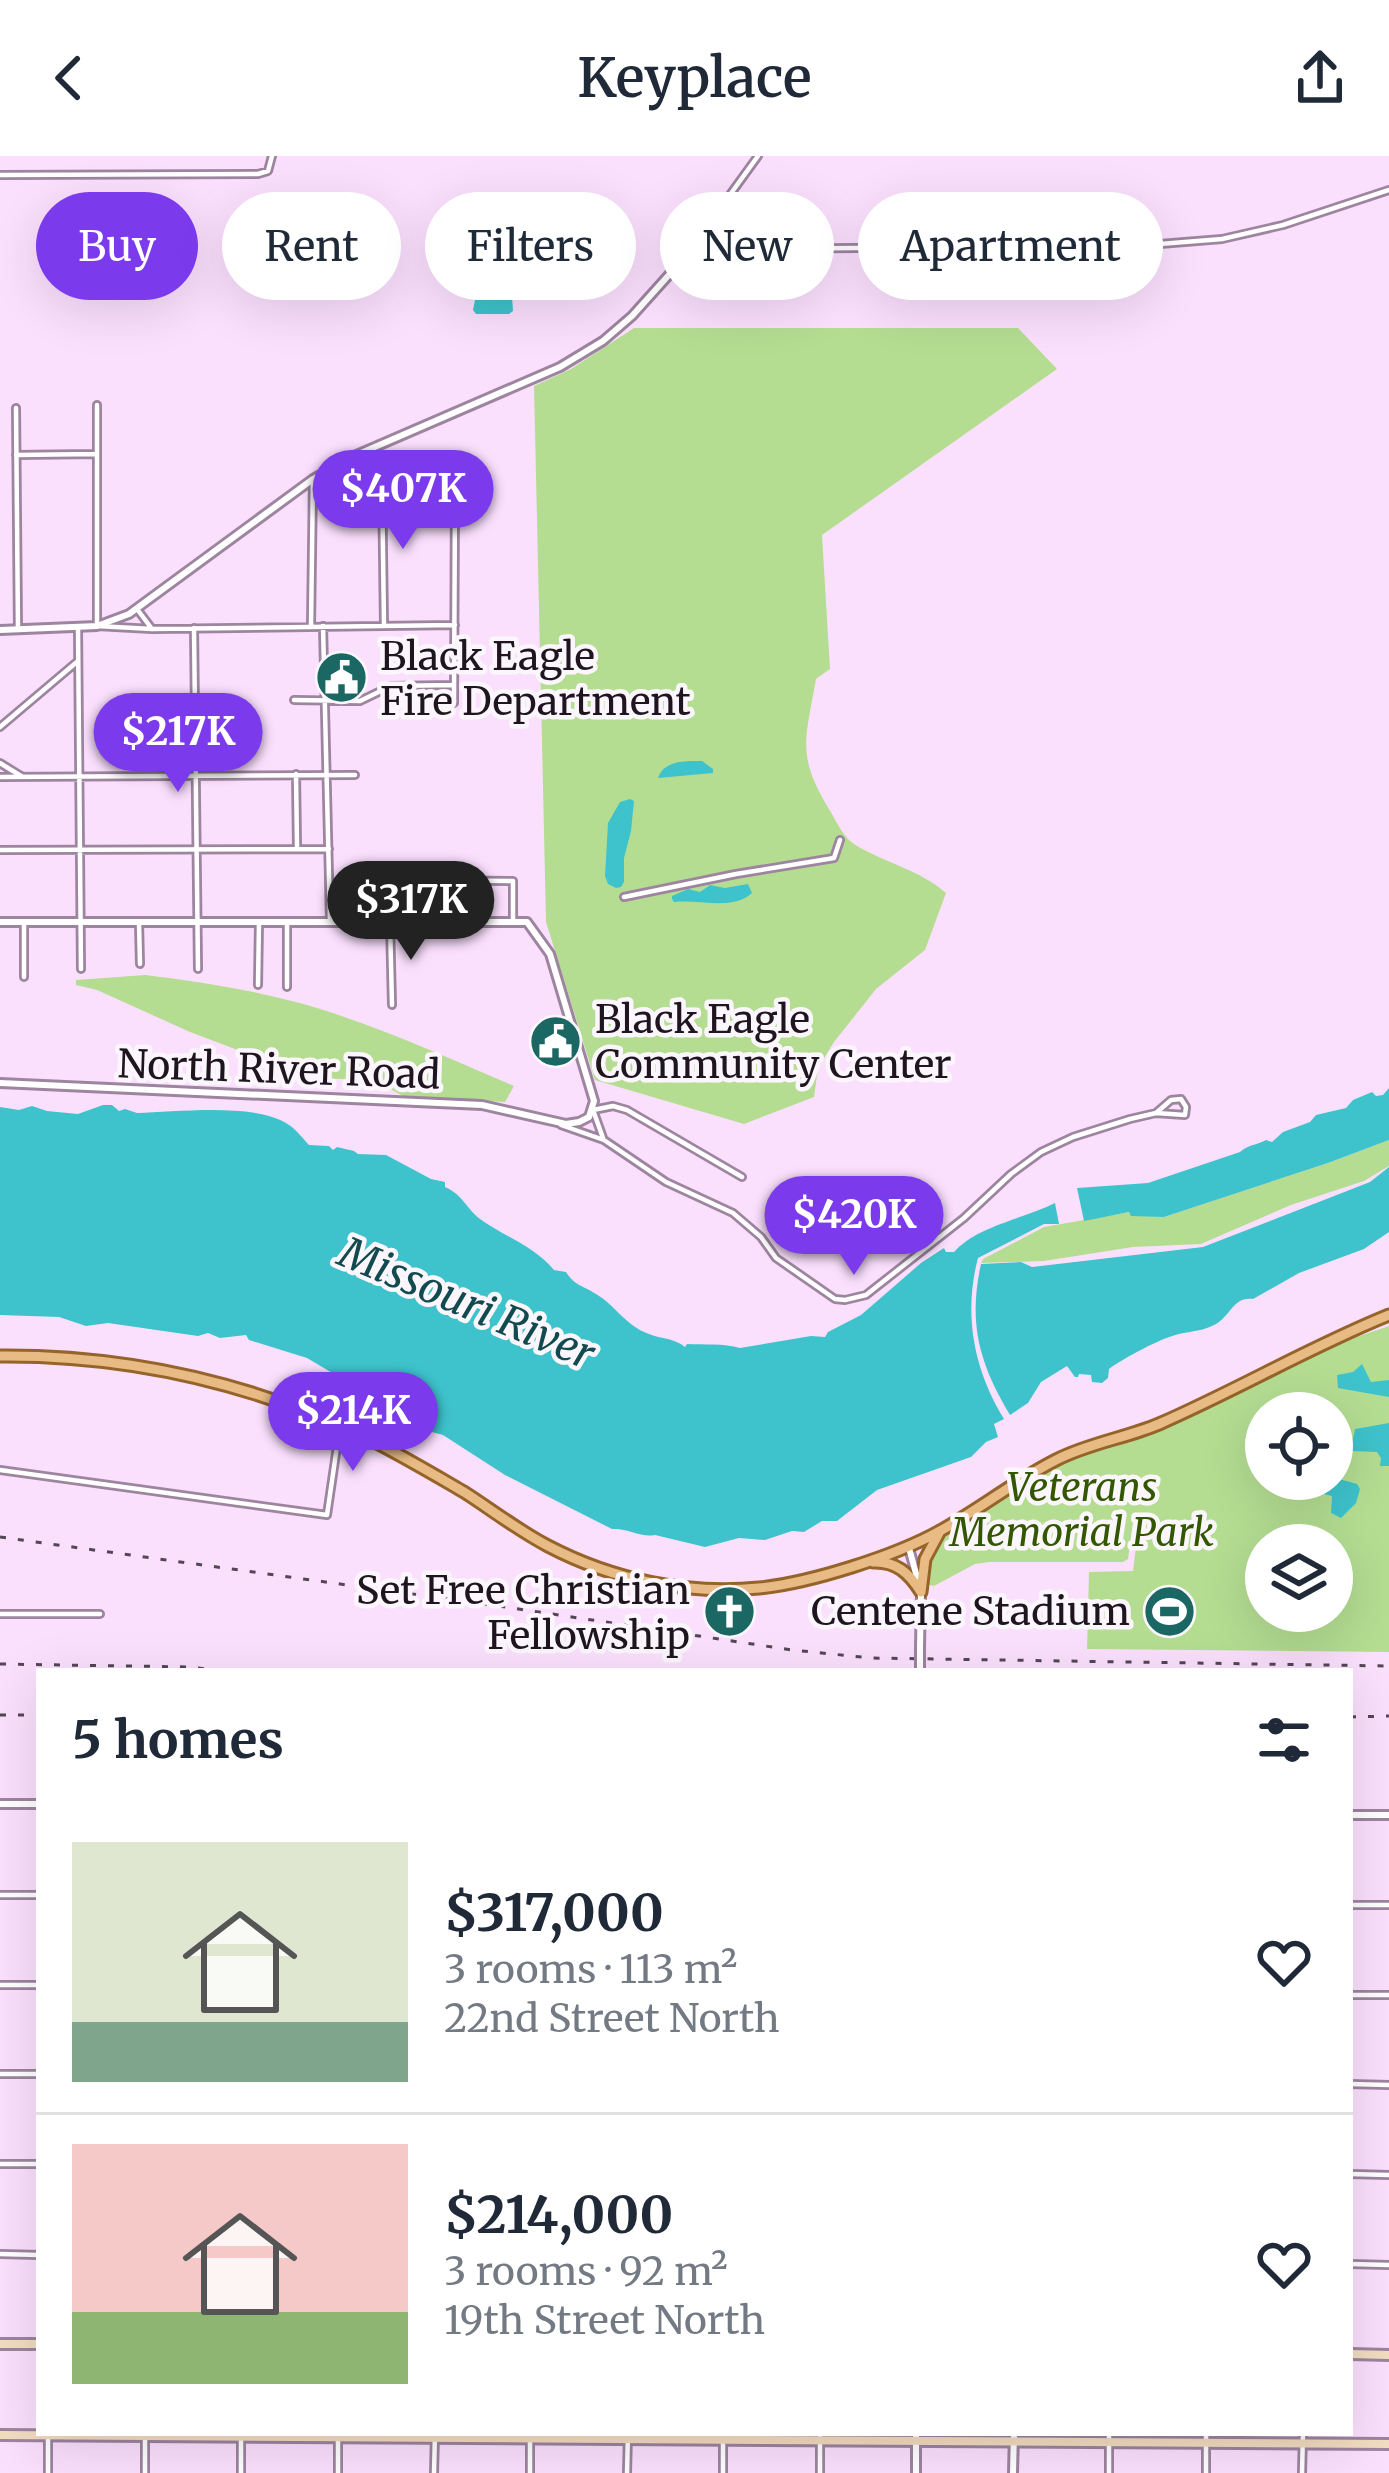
<!DOCTYPE html>
<html lang="en">
<head>
<meta charset="utf-8">
<style>
  body { margin:0; font-family:Merriweather,serif; background:#f2f2f3; color:#1f2937; height:100vh; display:flex; flex-direction:column; font-size:45px; white-space:nowrap }
  * { box-sizing:border-box; margin:0 }
  p { font-size:39px; color:#747a83 }
  .icon { flex:none; width:66px; height:66px; fill:none; stroke:currentColor; stroke-width:2; stroke-linecap:round; stroke-linejoin:round }
  .map { position:relative; flex:1; overflow:hidden }
  .side { position:absolute; left:36px; top:1512px; width:1317px; height:768px; display:flex; flex-direction:column; background:#fff; border-radius:0px; box-shadow:0 12px 48px #0002 }
  .side>* { flex:none }
  .hud { position:absolute; left:36px; top:36px; width:1317px; height:108px; display:flex; gap:24px }
  .tools { position:absolute; left:1245px; top:1236px; display:grid; gap:24px }
  .tools a { display:grid; place-items:center; width:108px; height:108px; border-radius:50%; background:#fff; box-shadow:0 12px 48px #0002; font-size:60px }
  .price { position:absolute; translate:-50% -102px; padding:0 27px; border-radius:42px; background:#7c3aed; color:#fff; font-size:39px; line-height:78px; filter:drop-shadow(0 3px 6px #0008) }
  .price::after { content:''; position:absolute; left:50%; top:72px; width:36px; height:27px; margin-left:-18px; background:inherit; clip-path:polygon(0 0,100% 0,50% 100%) }
  .price.active { background:#222; color:#fff }
  ul { padding:0; list-style:none }
  li { display:flex; align-items:center; gap:36px; height:300px; padding:0 36px }
  li+li { border-top:3px solid #e0e1e3 }
  li span { display:grid; place-items:center; flex:none; width:336px; height:240px; border-radius:0px; color:#555 }
  li>.icon { margin-inline-start:auto }
  span .icon { width:144px; height:144px; fill:#fffc; stroke-width:1 }
  li b { font-size:51px }
  h2 { display:flex; justify-content:space-between; align-items:center; height:144px; padding:0 36px; font-size:51px }
  .tag { padding:0 42px; border-radius:54px; background:#fff; box-shadow:0 12px 48px #0002; font-size:42px; line-height:108px }
  .tag.active { background:#7c3aed; color:#fff }
  header { display:flex; justify-content:space-between; align-items:center; height:156px; padding:0 36px; background:#fff; font-size:54px; font-weight:600 }
  .map>svg:first-child { display:block }
</style>
</head>
<body>
<header><svg class="icon" aria-label="back" viewBox="0 0 24 24"><path d="M15 5l-7 7 7 7"/></svg>Keyplace<svg class="icon" aria-label="share" viewBox="0 0 24 24"><path d="M12 15V3M7 8l5-5 5 5M5 13v7h14v-7"/></svg></header>
<div class="map">
<svg width="1389" height="2317" viewBox="0 0 1389 2317">
  <rect width="100%" height="100%" fill="#fbe0fe"/>
  <path fill="#b4dd92" fill-rule="evenodd" d="M634,172H1018L1057,213L822,379L830,513L816,523C805,587 796,600 832,658C838,669 844,681 854,688C884,707 919,713 946,737L925,794L876,833L834,886L818,912L814,941L744,968L595,924L546,766L534,230L571,213Z
    M145,819C202,826 261,835 317,852C384,873 449,902 514,930L505,946L405,941L374,924L311,922L190,876L97,834L76,829V824Z
    M1389,984V1010L1364,1025L1291,1049L1201,1088L1133,1091L1044,1105L981,1107L983,1103L1044,1071L1130,1056L1164,1061L1328,1007Z
    M1389,1170V1496L1087,1493L1089,1416L1133,1415L1140,1357L1134,1359L1128,1403L1123,1406H989L975,1408L934,1430L926,1428C928,1406 932,1392 946,1375L1050,1311L1095,1291L1154,1275L1327,1191ZM1266,1257H1332V1323H1266ZM1266,1389H1332V1455H1266Z"/>
  <path fill="#3ec3cc" d="M476,139L512,140L513,155L509,158H476L473,154Z
    M702,605L713,613V617L658,622C664,604 686,605 702,605Z
    M630,643L634,645L631,675L624,702V726L621,731L616,732L608,728L605,720L608,667L620,646Z
    M748,728L752,737C733,755 699,743 674,746L672,743V740L688,733L700,736L710,729L725,732Z
    M1389,932V984L1328,1007L1164,1061L1131,1060L1129,1056L1084,1065L1077,1032L1148,1027L1240,996C1247,989 1257,989 1266,984L1272,986L1283,976L1310,966L1316,959L1346,952L1353,944L1372,936L1376,940L1383,939Z
    M103,949H112L119,955L125,953L137,957C177,956 257,946 289,969C297,974 303,983 309,989L329,990L333,994L337,991L354,995L358,998L386,999L431,1023L445,1026V1031C463,1039 466,1052 480,1063C505,1081 534,1090 554,1114L566,1116C575,1130 582,1129 596,1138C615,1149 626,1170 649,1178C662,1183 674,1182 685,1191L687,1188C704,1189 724,1187 740,1192L811,1180L825,1181L828,1176L861,1159L921,1107L944,1092L946,1096H954C977,1070 1023,1063 1055,1047L1059,1068H1044L978,1102C963,1159 974,1214 1004,1263L994,1268L998,1281L986,1286L971,1301L877,1334L837,1365H822L804,1376L792,1375L765,1384L739,1382L705,1391L655,1379C641,1382 628,1372 612,1373L505,1319L443,1279L432,1276L307,1202L249,1184L246,1179L220,1182L208,1177L198,1180L108,1167L86,1170L59,1161L0,1159V951L19,954L32,950L47,955L78,958Z
    M1389,1011V1076L1364,1093L1299,1117L1253,1143C1234,1140 1231,1159 1216,1168C1204,1175 1192,1175 1179,1178C1161,1182 1124,1202 1109,1213L1108,1222L1102,1227L1092,1226L1091,1219L1079,1218L1078,1221H1075L1067,1210L1041,1226L1028,1247L1010,1259C979,1207 968,1167 981,1108L1021,1106L1032,1111L1203,1091L1370,1026Z
    M1362,1208L1371,1226L1389,1224V1241L1338,1232L1337,1219L1353,1216Z
    M1389,1267V1310H1380L1381,1302L1377,1296L1351,1295L1332,1309C1332,1294 1340,1286 1353,1283L1355,1273Z
    M1332,1321L1357,1328L1360,1333L1356,1347L1341,1362L1331,1357L1332,1340L1304,1333L1297,1323H1332Z"/>
  <g fill="none" stroke-linecap="round" stroke-linejoin="round">
    <defs>
      <path id="minor" d="M0,19L258,18L268,15L272,0
        M685,101L722,93L1135,90L1222,83L1283,69L1389,34
        M685,101L758,0
        M97,249V470L152,473L455,469
        M16,252L18,474
        M16,299L95,298
        M382,322L384,470
        M137,453L152,473
        M311,470L313,323L418,321L450,324L455,338L454,547
        M323,470L330,764
        M78,472L81,813
        M194,472L198,813
        M294,544L360,545L391,530L453,529
        M0,571L78,505
        M0,607L21,620
        M296,618L297,690
        M0,621L355,619
        M0,694L329,693
        M624,741L736,718L834,702L840,684
        M398,765V732L407,724L513,725V766
        M287,766V831
        M390,766L392,849
        M24,767V821
        M139,767L140,808
        M258,829L259,766
        M561,969L604,984L666,1026L733,1057L761,1081L776,1102L835,1143L845,1144L866,1139L964,1062L1011,1018L1041,996L1073,981L1130,963L1156,957L1185,959L1186,951L1181,943L1171,944L1156,957
        M603,982L593,954L613,950L627,954L742,1021
        M0,1314L327,1359L340,1270
        M0,1458H100
        M0,1739H39
        M1350,1749H1389
        M0,1829H39
        M1350,1839H1389
        M0,1918H39
        M1350,1928L1389,1929
        M0,2008H39
        M1350,2018L1389,2019
        M0,2098L39,2099
        M1350,2108L1389,2109
        M530,2277V2317
        M820,2277V2317
        M48,2281V2317
        M145,2281V2317
        M241,2317V2281
        M338,2317V2277
        M434,2317L435,2277
        M627,2317L628,2277
        M723,2317V2277
        M1109,2317V2277
        M1206,2317V2277
        M1302,2317L1303,2277"/>
      <path id="tertiary" d="M0,474L97,470L129,458L313,323L354,300L560,211L603,185L632,160L685,101
        M0,766H527L550,798L594,945L589,961L579,966L566,968L482,949L0,927
        M909,1392L921,1436L920,1492
        M0,1648H39
        M1350,1659H1389
        M916,2317V2277
        M1013,2317L1014,2277"/>
      <path id="secondary" d="M0,2188H39
        M1350,2198L1389,2199
        M0,2279L1389,2288"/>
      <path id="primary" d="M0,1200C130,1199 252,1227 369,1283C401,1299 433,1318 464,1336C492,1354 519,1375 548,1390C613,1424 686,1439 759,1432C810,1427 895,1400 940,1375C980,1353 1016,1324 1056,1304C1089,1287 1126,1282 1159,1268C1237,1234 1310,1191 1389,1159
        M873,1406C896,1405 909,1417 921,1436
        M921,1436L925,1403L940,1375"/>
    </defs>
    <use href="#minor" stroke="#9d849f" stroke-width="10"/>
    <use href="#tertiary" stroke="#9d849f" stroke-width="12"/>
    <use href="#secondary" stroke="#9d849f" stroke-width="14"/>
    <use href="#primary" stroke="#96642a" stroke-width="15"/>
    <use href="#minor" stroke="#fff" stroke-width="4.5"/>
    <use href="#tertiary" stroke="#fff" stroke-width="6"/>
    <use href="#secondary" stroke="#f3ddc1" stroke-width="8"/>
    <use href="#primary" stroke="#e7bb83" stroke-width="9"/>
    <path stroke="#544655" stroke-width="3" stroke-dasharray="6 12" stroke-linecap="butt" d="M0,1381L492,1449L792,1494L871,1502L1389,1510
      M0,1508L190,1511L222,1515
      M0,1559H39
      M1350,1561L1389,1560"/>
    <defs>
      <path id="tertiary-bridge" d="M920,1513V1492"/>
    </defs>
    <use href="#tertiary-bridge" stroke="#9d849f" stroke-width="12" stroke-linecap="butt"/>
    <use href="#tertiary-bridge" stroke="#fff" stroke-width="6"/>
  </g>
  <defs>
    <symbol id="civic-disc" viewBox="-11 -11 22 22"><circle r="9.5" fill="#1a6764" stroke="#fbf6fb"/><path d="M-.6-6.5H3V-4.5H.6V-3L4-1V1h2V6H-6V1h2V-1L-.6-3ZM-1.2 2.5V6h2.4V2.5Z" fill="#fff"/></symbol>
    <symbol id="stadium-disc" viewBox="-11 -11 22 22"><circle r="9.5" fill="#1a6764" stroke="#fbf6fb"/><path d="M0-5a6.5 5 0 1 0 0 10a6.5 5 0 1 0 0-10ZM-3.5-1.8h7v3.6h-7Z" fill="#fff"/></symbol>
    <symbol id="church-disc" viewBox="-11 -11 22 22"><circle r="9.5" fill="#1a6764" stroke="#fbf6fb"/><path d="M-1.2-6h2.4v3.5h3.3v2.4h-3.3V6h-2.4V-.1h-3.3v-2.4h3.3Z" fill="#fff"/></symbol>
  </defs>
  <g fill-rule="evenodd">
    <use href="#civic-disc" x="312" y="492" width="59" height="59"/>
    <use href="#civic-disc" x="526" y="856" width="59" height="59"/>
    <use href="#stadium-disc" x="1140" y="1426" width="59" height="59"/>
    <use href="#church-disc" x="700" y="1426" width="59" height="59"/>
  </g>
  <g text-anchor="middle" stroke-width="9" stroke-linejoin="round" paint-order="stroke">
    <g font-size="39" fill="#1e151f" stroke="#fbf6fb" text-anchor="start">
      <text x="380" y="514">Black Eagle<tspan x="380" dy="45">Fire Department</tspan></text>
      <text x="595" y="877">Black Eagle<tspan x="595" dy="45">Community Center</tspan></text>
      <text x="690" y="1448" text-anchor="end">Set Free Christian<tspan x="690" dy="45">Fellowship</tspan></text>
      <text x="1130" y="1469" text-anchor="end">Centene Stadium</text>
    </g>
    <g font-size="39" fill="#1e151f" stroke="#fbf6fb">
      <text transform="translate(279 913) rotate(2)" y="14">North River Road</text>
    </g>
    <g font-size="39" font-style="italic" fill="#335600" stroke="#fbf6fb">
      <text x="1082" y="1345">Veterans<tspan x="1082" dy="45">Memorial Park</tspan></text>
    </g>
    <g font-size="42" font-style="italic" fill="#124b4f" stroke="#fbf6fb">
      <text transform="translate(467 1147) rotate(23)" y="15">Missouri River</text>
    </g>
  </g>
</svg>
<div class="tools">
<a><svg class="icon" aria-label="locate" viewBox="0 0 24 24"><circle cx="12" cy="12" r="6"/><path d="M12 2v4M12 18v4M2 12h4M18 12h4"/></svg></a>
<a><svg class="icon" aria-label="layers" viewBox="0 0 24 24"><path d="M12 4l9 5-9 5-9-5zM3 14l9 5 9-5"/></svg></a>
</div>
<b class="price" style="left:403px;top:396px">$407K</b>
<b class="price" style="left:178px;top:639px">$217K</b>
<b class="price active" style="left:411px;top:807px">$317K</b>
<b class="price" style="left:854px;top:1122px">$420K</b>
<b class="price" style="left:353px;top:1318px">$214K</b>
<div class="hud">
<a class="tag active">Buy</a>
<a class="tag">Rent</a>
<a class="tag">Filters</a>
<a class="tag">New</a>
<a class="tag">Apartment</a>
</div>
<section class="side">
<h2>5 homes<svg class="icon" aria-label="filters" viewBox="0 0 24 24"><path d="M4 7h16M4 17h16"/><circle cx="9" cy="7" r="2"/><circle cx="15" cy="17" r="2"/></svg></h2>
<ul>
<li><span style="background:linear-gradient(#dfe7d0 75%,#7fa58c 0)"><svg class="icon" aria-label="home" viewBox="0 0 24 24"><path d="M3 11l9-7 9 7M6 9v11h12V9"/></svg></span><div><b>$317,000</b><p>3 rooms · 113 m²</p><p>22nd Street North</p></div><svg class="icon" aria-label="heart" viewBox="0 0 24 24"><path d="M12 20l-8-8c-3-5 5-10 8-4 3-6 11-1 8 4z"/></svg></li>
<li><span style="background:linear-gradient(#f6c9c9 70%,#8fb573 0)"><svg class="icon" aria-label="home" viewBox="0 0 24 24"><path d="M3 11l9-7 9 7M6 9v11h12V9"/></svg></span><div><b>$214,000</b><p>3 rooms · 92 m²</p><p>19th Street North</p></div><svg class="icon" aria-label="heart" viewBox="0 0 24 24"><path d="M12 20l-8-8c-3-5 5-10 8-4 3-6 11-1 8 4z"/></svg></li>
</ul>
</section>
</div>
</body>
</html>
